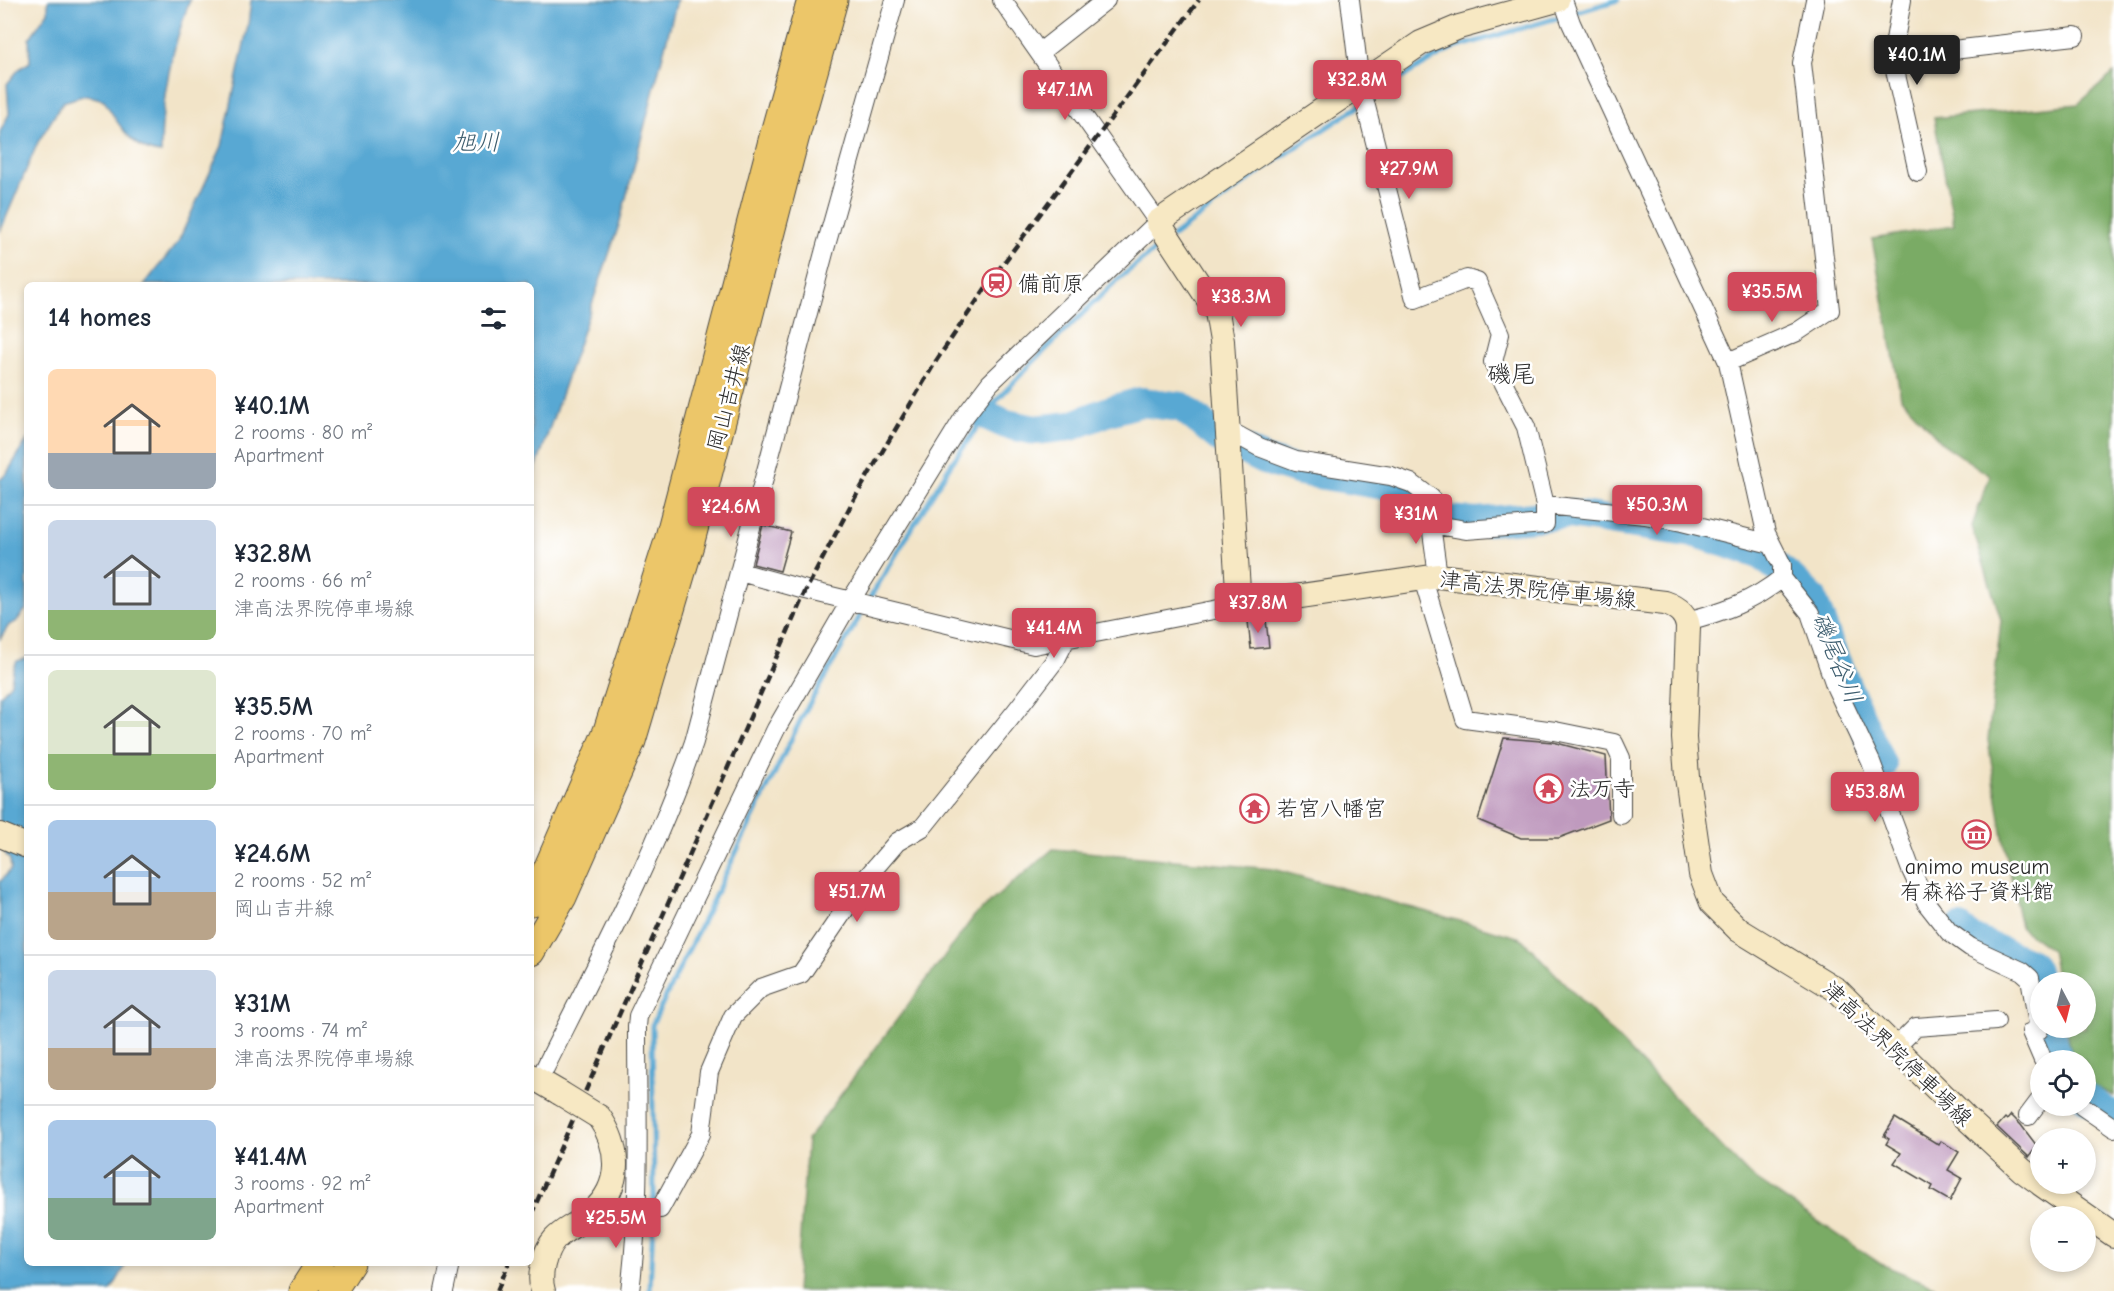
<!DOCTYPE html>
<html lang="en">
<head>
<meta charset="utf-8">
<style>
  body { margin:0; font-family:"Comic Neue","Klee One",sans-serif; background:#f2f2f3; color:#1f2937; height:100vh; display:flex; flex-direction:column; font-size:22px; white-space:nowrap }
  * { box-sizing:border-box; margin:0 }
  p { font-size:20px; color:#747a83 }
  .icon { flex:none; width:33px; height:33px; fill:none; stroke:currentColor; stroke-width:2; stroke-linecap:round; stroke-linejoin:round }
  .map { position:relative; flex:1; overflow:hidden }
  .sheet { position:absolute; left:24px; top:282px; width:510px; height:984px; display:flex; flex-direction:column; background:#fff; border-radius:9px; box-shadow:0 3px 9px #0003 }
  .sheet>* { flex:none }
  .needle { width:39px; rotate:173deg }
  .buttons { position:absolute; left:2030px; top:972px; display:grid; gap:12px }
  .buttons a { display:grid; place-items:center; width:66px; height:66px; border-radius:50%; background:#fff; box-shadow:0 3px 9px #0003; font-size:30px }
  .price { position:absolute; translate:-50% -51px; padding:0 14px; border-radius:6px; background:#d1495b; color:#fff; font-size:20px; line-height:39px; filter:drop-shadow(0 2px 3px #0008) }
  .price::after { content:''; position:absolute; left:50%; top:36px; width:18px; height:14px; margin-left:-9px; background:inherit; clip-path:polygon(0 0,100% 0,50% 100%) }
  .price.on { background:#222; color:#fff }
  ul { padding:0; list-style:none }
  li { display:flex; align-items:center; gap:18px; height:150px; padding:0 24px }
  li+li { border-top:2px solid #e0e1e3 }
  li span { display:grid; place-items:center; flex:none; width:168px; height:120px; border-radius:9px; color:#555 }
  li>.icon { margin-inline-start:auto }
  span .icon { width:72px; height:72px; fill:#fffc; stroke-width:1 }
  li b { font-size:26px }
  h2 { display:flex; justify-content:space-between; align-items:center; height:72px; padding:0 24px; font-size:26px }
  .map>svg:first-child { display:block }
</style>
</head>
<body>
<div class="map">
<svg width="2114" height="1291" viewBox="0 0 2114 1291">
  <rect width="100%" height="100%" fill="#fff"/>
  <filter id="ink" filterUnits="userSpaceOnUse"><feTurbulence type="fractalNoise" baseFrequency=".0167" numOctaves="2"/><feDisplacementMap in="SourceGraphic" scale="12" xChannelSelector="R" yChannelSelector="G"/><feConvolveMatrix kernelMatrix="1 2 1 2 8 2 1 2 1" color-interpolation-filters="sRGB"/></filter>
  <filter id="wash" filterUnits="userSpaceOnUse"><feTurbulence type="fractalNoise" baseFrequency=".008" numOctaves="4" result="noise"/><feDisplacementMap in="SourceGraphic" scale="24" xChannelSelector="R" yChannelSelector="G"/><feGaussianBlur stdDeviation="1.35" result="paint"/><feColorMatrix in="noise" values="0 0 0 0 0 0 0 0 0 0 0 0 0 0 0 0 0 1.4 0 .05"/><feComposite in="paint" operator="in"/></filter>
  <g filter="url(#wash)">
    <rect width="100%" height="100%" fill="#f2e4c8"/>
    <path fill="#7aab65" stroke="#526b48" stroke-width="1.5" d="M2114,73V1096L2085,1082V1060H2073L2066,1028H2085V982H2057L2051,950L2021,928L2002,832L1988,740L2001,620L1972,526L1990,476L1942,443L1901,398L1872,239L1954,225L1934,118L2078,104Z
      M1053,849L1273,869L1521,938L1747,1173L1881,1264L1945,1291H796L807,1140L975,915Z"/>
    <path fill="#59a8d3" stroke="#426a7f" stroke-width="1.5" d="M48,0H190C171,51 161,98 161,153C133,151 117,123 104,100L86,95L63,102L38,142L0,232V132L9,114L7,84L19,69L30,62L29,39L48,12Z
      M251,0H677L619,225L531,483V285H144L178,242L222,146L248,25Z
      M27,440V608L16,622L9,625L0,639V480L7,473Z
      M27,658V1263H127L111,1291H0V882L11,869L10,860L0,846V696L11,683L13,670L17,661Z"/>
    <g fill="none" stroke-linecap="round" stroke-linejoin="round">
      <path stroke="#59a8d3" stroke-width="5" d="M1173,236L1265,168L1411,72L1451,49L1618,0
        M868,601L951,464L997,400L1029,366L1117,280L1164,243
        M650,1291L654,1195L652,1025L804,713L864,609"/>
      <path stroke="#59a8d3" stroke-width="30" d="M986,415L1006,424L1035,430L1071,426L1109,411L1141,402L1182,407L1219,437L1264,460L1300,471L1407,489L1447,520L1477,522L1569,514L1700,534L1759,554L1790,577L1812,598L1833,655L1882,766
        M1960,929L1972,939L2031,964L2035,971L2040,991
        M2049,1028L2058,1060
        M2085,1097L2114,1117"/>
    </g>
    <g id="blocks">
      <path fill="#bf9abe" d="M763,525L791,532L780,571L753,564Z
        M1266,620L1269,647L1251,649L1248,621Z
        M1504,738L1553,742L1606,756L1609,819L1559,838H1521L1478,820Z
        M2011,1115L2021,1125L2037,1146L2029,1157L1997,1127L2005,1118L2007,1120Z
        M1895,1118L1939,1145L1941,1141L1959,1152L1948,1170L1962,1178L1950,1201L1931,1190L1933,1186L1894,1163L1901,1153L1886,1144L1889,1139L1884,1136Z"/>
    </g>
  </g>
  <g filter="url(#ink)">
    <use href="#blocks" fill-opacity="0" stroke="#494743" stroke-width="1.5"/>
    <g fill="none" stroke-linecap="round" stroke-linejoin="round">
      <defs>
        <path id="street" d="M1350,0L1360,83L1415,299L1467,279L1477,282L1500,334L1493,362L1526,427L1545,505V524L1466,530L1431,524
          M1563,0L1571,23L1728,362L1766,533L1782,565V578C1754,601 1722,612 1687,621
          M1902,0L1892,57L1918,172
          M1040,52L1106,0
          M1892,57L2075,36
          M1728,362L1797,332L1830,310L1802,63L1815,0
          M1228,430L1259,447L1296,461L1391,476L1411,483L1431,498L1429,510L1438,576
          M1545,505L1645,515L1682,522L1771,544
          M740,572L806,590L1034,645L1239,605
          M1782,578L1810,613L1836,688L1871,762L1911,870L1927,904L1949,932L1970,947L2022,971L2030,978L2039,1030L2031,1032L2043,1060
          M1423,579L1465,719L1555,731L1614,743L1621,758V815
          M1895,1048L1916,1027L1996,1021
          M545,1068C598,962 655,855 694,742L825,249L895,0
          M2082,1106L2114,1128
          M2028,1116L2040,1100
          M636,1209H660L701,1134L709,1072L733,1016L761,988L801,974L867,877L897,842L923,827L1016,711L1056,659L1067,637
          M444,1291L450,1263
          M630,1291C641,1204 637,1115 637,1027L638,1016L776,729L851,600L964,417L990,383L1158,222L1002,0"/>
        <path id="secondary" d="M1557,0L1459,27L1421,43L1158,222L1217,312L1222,341L1239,605L1438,576L1665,603C1677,607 1686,613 1688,627L1684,738L1687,777L1701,874L1712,903L1739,930L1837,990L1966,1118L2022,1170L2040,1183
          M0,835L27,846
          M531,1076L560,1093
          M2041,1184L2114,1235
          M543,1291C540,1282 541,1273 543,1264C552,1229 569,1233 592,1212C623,1186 620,1147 599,1117"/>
        <path id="primary" d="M531,902L540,885L607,731L668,541L774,133L811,0
          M531,952L563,897L632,741L690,545L795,139L834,0
          M302,1291L320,1263
          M333,1291L351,1263"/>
      </defs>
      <use href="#street" stroke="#494743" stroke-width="20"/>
      <use href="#secondary" stroke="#494743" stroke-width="26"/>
      <use href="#primary" stroke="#494743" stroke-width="29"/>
      <use href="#street" stroke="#fff" stroke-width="18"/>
      <use href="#secondary" stroke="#f7e8c3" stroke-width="24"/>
      <use href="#primary" stroke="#ecc669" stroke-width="27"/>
      <path stroke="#2b2b2b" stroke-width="4.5" stroke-dasharray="9 4.5" stroke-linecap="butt" d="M531,1215L806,590L853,501L936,361L991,280L1199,0
        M497,1291L509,1263"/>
      <defs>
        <path id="secondary-bridge" d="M560,1093L599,1117"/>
      </defs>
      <use href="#secondary-bridge" stroke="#494743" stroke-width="26" stroke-linecap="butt"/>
      <use href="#secondary-bridge" stroke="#f7e8c3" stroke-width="24"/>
    </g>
  </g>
  <defs>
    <symbol id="station-ring" viewBox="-11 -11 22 22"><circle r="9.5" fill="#fff" stroke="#d1495b" stroke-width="1.5"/><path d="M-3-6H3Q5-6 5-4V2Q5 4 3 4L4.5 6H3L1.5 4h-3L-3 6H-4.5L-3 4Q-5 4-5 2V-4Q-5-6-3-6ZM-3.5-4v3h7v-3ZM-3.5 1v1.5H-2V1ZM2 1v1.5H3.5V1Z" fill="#d1495b"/></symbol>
    <symbol id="temple-ring" viewBox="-11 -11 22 22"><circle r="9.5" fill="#fff" stroke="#d1495b" stroke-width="1.5"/><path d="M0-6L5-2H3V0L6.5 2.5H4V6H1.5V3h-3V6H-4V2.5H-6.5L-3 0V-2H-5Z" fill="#d1495b"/></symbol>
    <symbol id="museum-ring" viewBox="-11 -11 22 22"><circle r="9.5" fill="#fff" stroke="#d1495b" stroke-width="1.5"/><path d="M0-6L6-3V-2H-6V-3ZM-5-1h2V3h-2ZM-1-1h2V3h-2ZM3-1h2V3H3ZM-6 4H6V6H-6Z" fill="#d1495b"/></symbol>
  </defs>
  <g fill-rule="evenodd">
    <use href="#station-ring" x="980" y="266" width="33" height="33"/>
    <use href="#temple-ring" x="1532" y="772" width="33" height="33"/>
    <use href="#temple-ring" x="1238" y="792" width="33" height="33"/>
    <use href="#museum-ring" x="1960" y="818" width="33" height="33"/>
  </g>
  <g text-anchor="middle" stroke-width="5" stroke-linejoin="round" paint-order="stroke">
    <g font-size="22" fill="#2b2b2b" stroke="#fff" text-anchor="start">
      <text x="1018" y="291">備前原</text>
      <text x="1569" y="796">法万寺</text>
      <text x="1276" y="816">若宮八幡宮</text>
      <text x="1977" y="874" text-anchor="middle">animo museum<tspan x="1977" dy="25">有森裕子資料館</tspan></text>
    </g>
    <g font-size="22" fill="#2b2b2b" stroke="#fff">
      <text transform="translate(728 397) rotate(-75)" y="8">岡山吉井線</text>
      <text transform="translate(1538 589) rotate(6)" y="8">津高法界院停車場線</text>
      <text transform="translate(1898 1053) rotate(44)" y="8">津高法界院停車場線</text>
    </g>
    <g font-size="24" font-style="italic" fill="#3d5d6e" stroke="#fff">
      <text x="476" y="150">旭川</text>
      <text transform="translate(1837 658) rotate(68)" y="8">磯尾谷川</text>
    </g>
    <g font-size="24" fill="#2b2b2b" stroke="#fff">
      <text x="1511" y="382">磯尾</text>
    </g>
  </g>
</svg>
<div class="buttons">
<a><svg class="needle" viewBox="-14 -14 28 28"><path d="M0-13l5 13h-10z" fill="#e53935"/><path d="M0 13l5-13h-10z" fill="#747a83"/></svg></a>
<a><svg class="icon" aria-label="locate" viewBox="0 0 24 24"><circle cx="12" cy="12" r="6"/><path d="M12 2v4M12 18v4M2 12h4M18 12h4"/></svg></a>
<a>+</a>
<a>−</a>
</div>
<b class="price on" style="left:1917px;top:86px">¥40.1M</b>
<b class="price" style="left:1357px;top:111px">¥32.8M</b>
<b class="price" style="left:1065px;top:121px">¥47.1M</b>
<b class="price" style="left:1409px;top:200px">¥27.9M</b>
<b class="price" style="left:1772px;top:323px">¥35.5M</b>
<b class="price" style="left:1241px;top:328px">¥38.3M</b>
<b class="price" style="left:1657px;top:536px">¥50.3M</b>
<b class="price" style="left:731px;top:538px">¥24.6M</b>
<b class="price" style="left:1416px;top:545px">¥31M</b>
<b class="price" style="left:1258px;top:634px">¥37.8M</b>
<b class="price" style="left:1054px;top:659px">¥41.4M</b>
<b class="price" style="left:1875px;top:823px">¥53.8M</b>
<b class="price" style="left:857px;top:923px">¥51.7M</b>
<b class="price" style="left:616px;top:1249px">¥25.5M</b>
<section class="sheet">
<h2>14 homes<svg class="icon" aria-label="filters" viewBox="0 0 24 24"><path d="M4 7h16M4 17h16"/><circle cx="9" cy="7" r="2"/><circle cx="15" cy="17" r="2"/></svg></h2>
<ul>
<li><span style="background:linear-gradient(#ffd9b3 70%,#9aa5b1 0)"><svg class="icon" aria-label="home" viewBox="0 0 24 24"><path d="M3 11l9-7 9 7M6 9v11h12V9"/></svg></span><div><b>¥40.1M</b><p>2 rooms · 80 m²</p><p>Apartment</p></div></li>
<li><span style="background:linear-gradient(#c9d6e8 75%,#8fb573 0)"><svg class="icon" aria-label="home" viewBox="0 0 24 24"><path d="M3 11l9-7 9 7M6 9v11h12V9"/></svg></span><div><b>¥32.8M</b><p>2 rooms · 66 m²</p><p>津高法界院停車場線</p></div></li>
<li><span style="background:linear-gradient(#dfe7d0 70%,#8fb573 0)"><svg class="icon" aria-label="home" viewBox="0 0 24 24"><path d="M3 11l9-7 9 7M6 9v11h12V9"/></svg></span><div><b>¥35.5M</b><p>2 rooms · 70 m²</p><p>Apartment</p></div></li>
<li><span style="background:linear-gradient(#a9c7e8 60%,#b9a48a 0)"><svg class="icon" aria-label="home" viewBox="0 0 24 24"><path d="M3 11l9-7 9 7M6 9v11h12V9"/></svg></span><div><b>¥24.6M</b><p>2 rooms · 52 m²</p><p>岡山吉井線</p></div></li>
<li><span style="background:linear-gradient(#c9d6e8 65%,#b9a48a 0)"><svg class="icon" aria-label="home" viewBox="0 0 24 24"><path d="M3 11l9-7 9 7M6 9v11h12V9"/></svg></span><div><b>¥31M</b><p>3 rooms · 74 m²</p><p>津高法界院停車場線</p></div></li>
<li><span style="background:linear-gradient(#a9c7e8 65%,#7fa58c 0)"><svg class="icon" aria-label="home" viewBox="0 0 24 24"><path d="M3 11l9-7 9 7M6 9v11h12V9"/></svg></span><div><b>¥41.4M</b><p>3 rooms · 92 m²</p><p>Apartment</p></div></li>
</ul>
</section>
</div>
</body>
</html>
